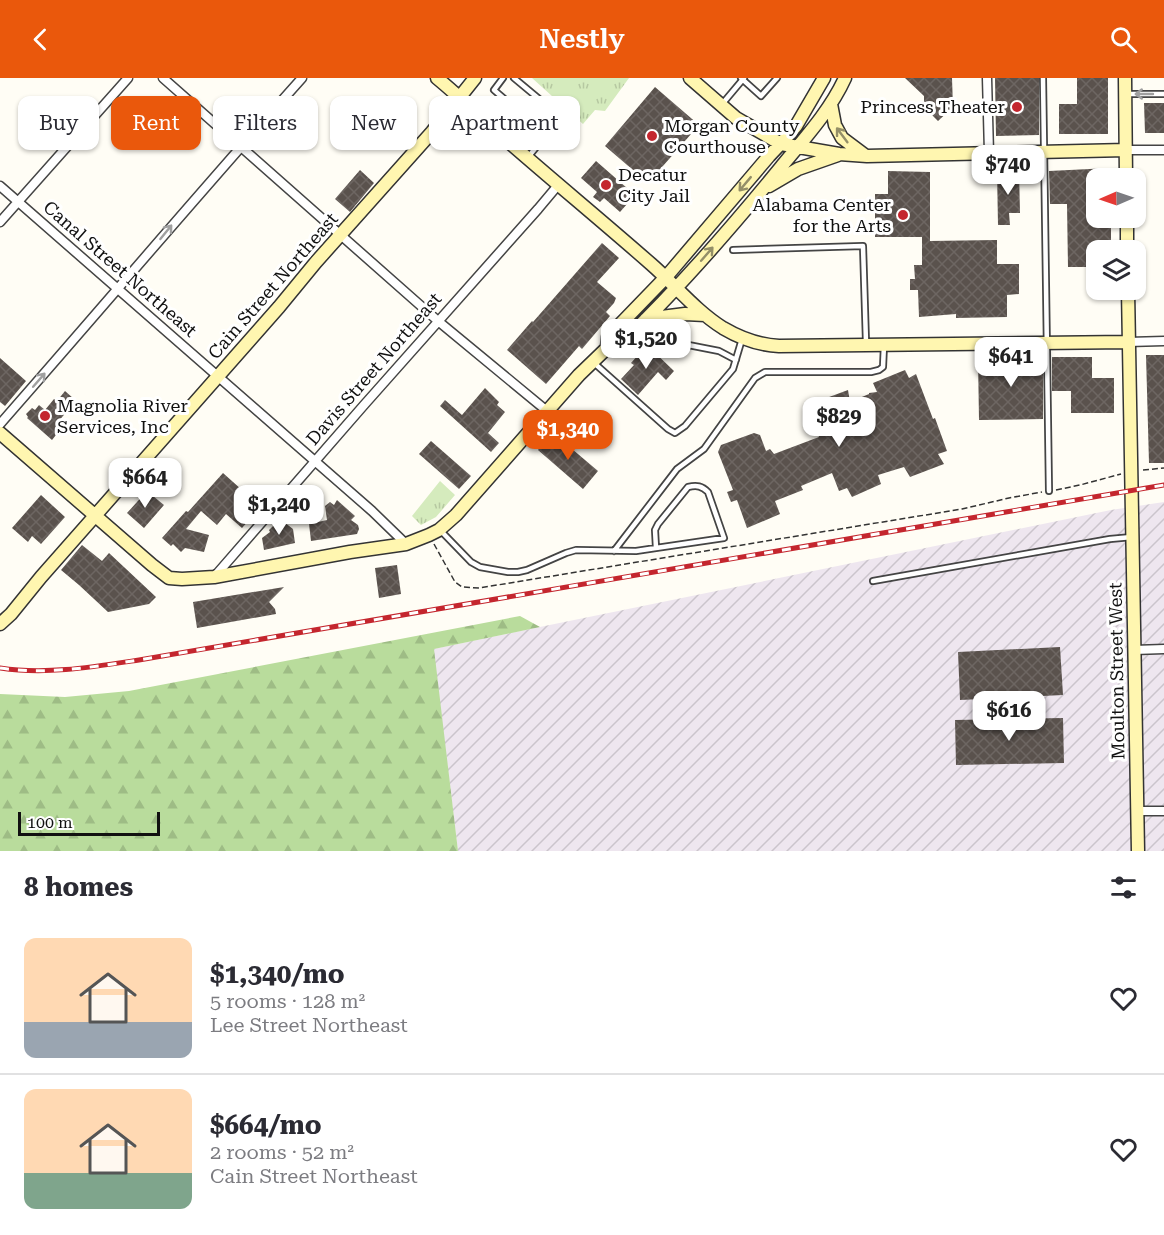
<!DOCTYPE html>
<html lang="en">
<head>
<meta charset="utf-8">
<style>
  body { margin:0; font-family:"Roboto Serif",serif; background:#f2f2f3; color:#2b2b33; height:100vh; display:flex; flex-direction:column; font-size:22px; white-space:nowrap }
  * { box-sizing:border-box; margin:0 }
  p { font-size:20px; color:#7c7c81 }
  .icon { flex:none; width:33px; height:33px; fill:none; stroke:currentColor; stroke-width:2; stroke-linecap:round; stroke-linejoin:round }
  .map { position:relative; height:773px; overflow:hidden }
  .panel { display:flex; flex-direction:column; background:#fff; flex:1 }
  .panel>* { flex:none }
  .hud { position:absolute; left:18px; top:18px; width:600px; height:54px; display:flex; gap:12px }
  .needle { width:39px; rotate:268deg }
  .controls { position:absolute; left:1086px; top:90px; display:grid; gap:12px }
  .controls a { display:grid; place-items:center; width:60px; height:60px; border-radius:12px; background:#fff; box-shadow:0 2px 4px #0004; font-size:30px }
  .scale { position:absolute; left:18px; bottom:15px; width:142px; box-sizing:border-box; padding-left:6px; border:3px solid #111; border-top:0; font-size:16px; line-height:21px; white-space:nowrap; color:#111; -webkit-text-stroke:4px #fff; paint-order:stroke }
  .price { position:absolute; translate:-50% -51px; padding:0 14px; border-radius:12px; background:#fff; color:#222; font-size:20px; line-height:39px; filter:drop-shadow(0 2px 3px #0008) }
  .price::after { content:''; position:absolute; left:50%; top:36px; width:18px; height:14px; margin-left:-9px; background:inherit; clip-path:polygon(0 0,100% 0,50% 100%) }
  .price.active { background:#ea580c; color:#fff }
  ul { padding:0; list-style:none }
  li { display:flex; align-items:center; gap:18px; height:150px; padding:0 24px }
  li+li { border-top:2px solid #e1e1e2 }
  li span { display:grid; place-items:center; flex:none; width:168px; height:120px; border-radius:12px; color:#555 }
  li>.icon { margin-inline-start:auto }
  span .icon { width:72px; height:72px; fill:#fffc; stroke-width:1 }
  li b { font-size:26px }
  h2 { display:flex; justify-content:space-between; align-items:center; height:72px; padding:0 24px; font-size:26px }
  .pill { padding:0 21px; border-radius:12px; background:#fff; box-shadow:0 2px 4px #0004; font-size:21px; line-height:54px }
  .pill.active { background:#ea580c; color:#fff }
  header { display:flex; justify-content:space-between; align-items:center; height:78px; padding:0 24px; background:#ea580c; color:#fff; font-size:27px; font-weight:600 }
  .map>svg:first-child { display:block }
</style>
</head>
<body>
<header><svg class="icon" aria-label="back" viewBox="0 0 24 24"><path d="M15 5l-7 7 7 7"/></svg>Nestly<svg class="icon" aria-label="search" viewBox="0 0 24 24"><circle cx="10" cy="10" r="6"/><path d="M15 15l6 6"/></svg></header>
<div class="map">
<svg width="1164" height="773" viewBox="0 0 1164 773">
  <defs>
    <pattern id="industrial-furrows" width="10" height="10" patternUnits="userSpaceOnUse" patternTransform="scale(1.5)"><rect width="10" height="10" fill="#eee6ef"/><path d="M-1 1l2-2M0 10L10 0M9 11l2-2" fill="none" stroke="#cbc4cc"/></pattern>
    <pattern id="forest-firs" width="22" height="20" patternUnits="userSpaceOnUse" patternTransform="scale(1.5)"><rect width="22" height="20" fill="#b9dc9c"/><path d="M5 1l3.5 6h-7zM16 11l3.5 6h-7z" fill="#9ebc85"/></pattern>
    <pattern id="park-tufts" width="24" height="20" patternUnits="userSpaceOnUse" patternTransform="scale(1.5)"><rect width="24" height="20" fill="#d5ebbd"/><path d="M3 7l-1-3M5 7V3M7 7l1-3M15 17l-1-3M17 17v-4M19 17l1-3" fill="none" stroke="#b6c8a1"/></pattern>
    <pattern id="building-cross-hatch" width="8" height="8" patternUnits="userSpaceOnUse" patternTransform="scale(1.5)"><rect width="8" height="8" fill="#5a524d"/><path d="M0 0l8 8M0 8l8-8" fill="none" stroke="#6d6662"/></pattern>
  </defs>
  <rect width="100%" height="100%" fill="#fffdf5"/>
  <path fill="url(#industrial-furrows)" d="M1164,424V773H458L433,571L1111,432Z"/>
  <path fill="url(#forest-firs)" d="M520,538L540,549L434,571L458,773H0V616L65,619L129,613Z"/>
  <path fill="url(#park-tufts)" d="M532,0H629L605,33L595,32L583,46Z
    M440,403L455,417L436,439L421,447L412,438Z"/>
  <path fill="url(#building-cross-hatch)" d="M905,0H952L953,29L938,43L924,29V18Z
    M995,0H1039V57L996,58Z
    M1077,0H1108V56H1059V26H1077Z
    M655,9L699,47L648,105L605,68Z
    M1144,25H1164V55H1145Z
    M596,83L635,117L620,134L604,120L600,124L593,119L597,114L581,100Z
    M1110,90V100H1096V140H1111V172H1096V189H1068L1067,126H1050L1049,93Z
    M360,92L374,105L350,134L335,121Z
    M888,93L930,94V163L997,162V186H1019V216L1007,217V239L956,240V236L919,239L918,212H910V201H915L914,187H922V159H875V116H888Z
    M997,93H1019L1020,135H1009L1010,147H998Z
    M602,165L619,180L597,204L616,220L614,225L606,234L610,238L582,271L579,268L546,306L507,272L532,243L533,244Z
    M647,267L674,293L666,302L658,294L638,317L621,301L634,287L631,285Z
    M1146,277H1164V385H1149Z
    M1043,279V341L979,342L978,280Z
    M1052,279H1092V300H1114V335H1071V313H1052Z
    M0,280L26,303L5,328L0,324Z
    M905,292L909,300L916,296L933,341L935,340L947,373L938,376L944,386L910,399L904,389L878,397L881,406L852,419L847,410L839,413L832,395L801,408L803,412L775,423L780,436L747,450L737,422L731,424L727,414L733,412L718,374L721,367L754,355L760,357L766,373L770,371L774,376L819,359L811,338L818,336L813,325L848,312L850,324L869,316V315L877,314L873,305Z
    M485,310L499,324L497,327L505,334L488,355L499,365L491,374L440,328L445,322L462,337Z
    M65,313L74,321L66,330L68,332L58,344L63,348L52,362L27,340L28,339L26,336L32,330L35,332L39,327L45,332L54,321L57,323Z
    M552,354L598,393L583,411L538,372Z
    M431,363L471,398L459,411L419,376Z
    M223,395L261,429L242,450L226,436L217,447L201,433L186,451L209,457L204,474L185,470L181,474L173,466L171,468L162,460L186,433L188,434Z
    M147,413L164,427L144,450L127,435Z
    M41,417L65,439L41,466L32,458L28,464L12,450Z
    M337,422L355,438L351,442L358,447L359,451L357,456L311,463L309,446L327,442L325,428L330,424L334,427Z
    M280,441L293,451L295,465L264,472L262,460L270,454L269,452Z
    M82,467L102,483L109,475L156,519L149,526L108,534L79,507L61,492Z
    M397,487L401,516L379,520L375,490Z
    M284,509L269,524L275,531L276,536L197,550L193,524Z
    M1060,569L1063,617L960,622L958,574Z
    M1063,640L1064,685L956,687L955,642Z"/>
  <g fill="none" stroke-linecap="round" stroke-linejoin="round">
    <defs>
      <path id="lane" d="M503,0L494,12L546,57L562,40L514,0
        M741,0L761,18L777,0
        M1043,0L1049,413
        M1128,16H1164
        M723,25L744,0
        M529,78L546,57
        M733,172L863,168L866,264
        M665,261L673,264L719,273L736,282
        M593,284L668,351L675,355L685,348L733,291L742,261
        M441,453L471,484L480,489L508,494H518L527,492L566,475L576,472L636,473L656,470L655,452L658,446L688,409C697,407 702,408 708,414L724,460L656,470
        M614,473L677,391L704,371L755,300L765,294H871L879,292L883,289L884,267
        M873,503L1110,461L1132,459"/>
      <path id="street" d="M163,0L438,243L547,333
        M987,0L989,75
        M1126,72H1164
        M0,108L372,433L406,466
        M0,144L128,0
        M1128,264L1164,263
        M0,346C101,231 200,114 302,0
        M215,498L364,327L538,131L559,106
        M1134,572L1164,571
        M1137,733H1164"/>
      <path id="secondary" d="M437,0C459,18 480,39 502,58C551,101 602,143 651,186C675,207 696,233 723,250C740,260 759,267 779,268L1128,264
        M690,0L736,40L781,66L839,76L867,78L1126,72
        M1125,0L1126,100
        M831,26L835,47L842,60L866,78
        M769,108L798,91L838,77
        M1127,140V172
        M1128,212L1138,773
        M646,241L685,236L705,237
        M607,270L608,259L666,199L769,78L786,60L796,48L824,0
        M0,355L152,487L169,500L182,501L214,499L350,474L406,466L429,457L439,452L456,437L579,297L607,270H615L625,262C681,208 732,149 781,89C804,61 830,33 845,0
        M0,546L11,536L41,499L279,229L316,184L432,54L475,0"/>
    </defs>
    <use href="#lane" stroke="#444" stroke-width="8"/>
    <use href="#street" stroke="#444" stroke-width="11"/>
    <use href="#secondary" stroke="#333" stroke-width="15"/>
    <path stroke="#333" stroke-width="1.5" stroke-dasharray="6 3" stroke-linecap="butt" d="M1143,392L1164,390
      M1056,412L1080,407L1121,396
      M434,466L455,504L462,509L479,510L962,431L1009,420L1042,414"/>
    <use href="#lane" stroke="#fff" stroke-width="4.5"/>
    <use href="#street" stroke="#fff" stroke-width="8"/>
    <use href="#secondary" stroke="#fff6b0" stroke-width="12"/>
    <defs>
      <path id="rail" d="M0,590C46,597 93,589 139,582L1164,407"/>
    </defs>
    <use href="#rail" stroke="#c4262e" stroke-width="5"/>
    <use href="#rail" stroke="#fff" stroke-width="3" stroke-dasharray="9" stroke-linecap="butt"/>
  </g>
  <defs><path id="oneway-shaft" d="M-6 0H5M1.5-3L5.5 0L1.5 3" fill="none" stroke-width="1.6" stroke-linecap="round" stroke-linejoin="round" transform="scale(1.5)"/></defs>
  <g stroke="#a0a0a0">
    <use href="#oneway-shaft" transform="translate(1144 16) rotate(180)"/>
    <use href="#oneway-shaft" transform="translate(166 154) rotate(-51)"/>
    <use href="#oneway-shaft" transform="translate(39 302) rotate(-49)"/>
  </g>
  <g stroke="#948f68">
    <use href="#oneway-shaft" transform="translate(842 57) rotate(-127)"/>
    <use href="#oneway-shaft" transform="translate(745 106) rotate(130)"/>
    <use href="#oneway-shaft" transform="translate(707 176) rotate(-49)"/>
  </g>
  <g fill="#c4262e" stroke="#fff" stroke-width="2">
    <circle cx="1017" cy="29" r="6"/>
    <circle cx="652" cy="58" r="6"/>
    <circle cx="606" cy="107" r="6"/>
    <circle cx="903" cy="137" r="6"/>
    <circle cx="45" cy="338" r="6"/>
  </g>
  <g text-anchor="middle" stroke-width="6" stroke-linejoin="round" paint-order="stroke">
    <g font-size="18" fill="#111" stroke="#fff" text-anchor="start">
      <text x="1005" y="35" text-anchor="end">Princess Theater</text>
      <text x="664" y="54">Morgan County<tspan x="664" dy="21">Courthouse</tspan></text>
      <text x="618" y="103">Decatur<tspan x="618" dy="21">City Jail</tspan></text>
      <text x="891" y="133" text-anchor="end">Alabama Center<tspan x="891" dy="21">for the Arts</tspan></text>
      <text x="57" y="334">Magnolia River<tspan x="57" dy="21">Services, Inc</tspan></text>
    </g>
    <g font-size="18" fill="#111" stroke="#fff">
      <text transform="translate(120 191) rotate(41)" y="6">Canal Street Northeast</text>
      <text transform="translate(273 208) rotate(-49)" y="6">Cain Street Northeast</text>
      <text transform="translate(374 291) rotate(-49)" y="6">Davis Street Northeast</text>
      <text transform="translate(1117 593) rotate(-91)" y="6">Moulton Street West</text>
    </g>
  </g>
</svg>
<div class="controls">
<a><svg class="needle" viewBox="-14 -14 28 28"><path d="M0-13l5 13h-10z" fill="#e53935"/><path d="M0 13l5-13h-10z" fill="#7c7c81"/></svg></a>
<a><svg class="icon" aria-label="layers" viewBox="0 0 24 24"><path d="M12 4l9 5-9 5-9-5zM3 14l9 5 9-5"/></svg></a>
</div>
<div class="scale">100 m</div>
<b class="price" style="left:1008px;top:118px">$740</b>
<b class="price" style="left:646px;top:292px">$1,520</b>
<b class="price" style="left:1011px;top:310px">$641</b>
<b class="price" style="left:839px;top:370px">$829</b>
<b class="price active" style="left:568px;top:383px">$1,340</b>
<b class="price" style="left:145px;top:431px">$664</b>
<b class="price" style="left:279px;top:458px">$1,240</b>
<b class="price" style="left:1009px;top:664px">$616</b>
<div class="hud">
<a class="pill">Buy</a>
<a class="pill active">Rent</a>
<a class="pill">Filters</a>
<a class="pill">New</a>
<a class="pill">Apartment</a>
</div>
</div>
<section class="panel">
<h2>8 homes<svg class="icon" aria-label="filters" viewBox="0 0 24 24"><path d="M4 7h16M4 17h16"/><circle cx="9" cy="7" r="2"/><circle cx="15" cy="17" r="2"/></svg></h2>
<ul>
<li><span style="background:linear-gradient(#ffd9b3 70%,#9aa5b1 0)"><svg class="icon" aria-label="home" viewBox="0 0 24 24"><path d="M3 11l9-7 9 7M6 9v11h12V9"/></svg></span><div><b>$1,340/mo</b><p>5 rooms · 128 m²</p><p>Lee Street Northeast</p></div><svg class="icon" aria-label="heart" viewBox="0 0 24 24"><path d="M12 20l-8-8c-3-5 5-10 8-4 3-6 11-1 8 4z"/></svg></li>
<li><span style="background:linear-gradient(#ffd9b3 70%,#7fa58c 0)"><svg class="icon" aria-label="home" viewBox="0 0 24 24"><path d="M3 11l9-7 9 7M6 9v11h12V9"/></svg></span><div><b>$664/mo</b><p>2 rooms · 52 m²</p><p>Cain Street Northeast</p></div><svg class="icon" aria-label="heart" viewBox="0 0 24 24"><path d="M12 20l-8-8c-3-5 5-10 8-4 3-6 11-1 8 4z"/></svg></li>
</ul>
</section>
</body>
</html>
